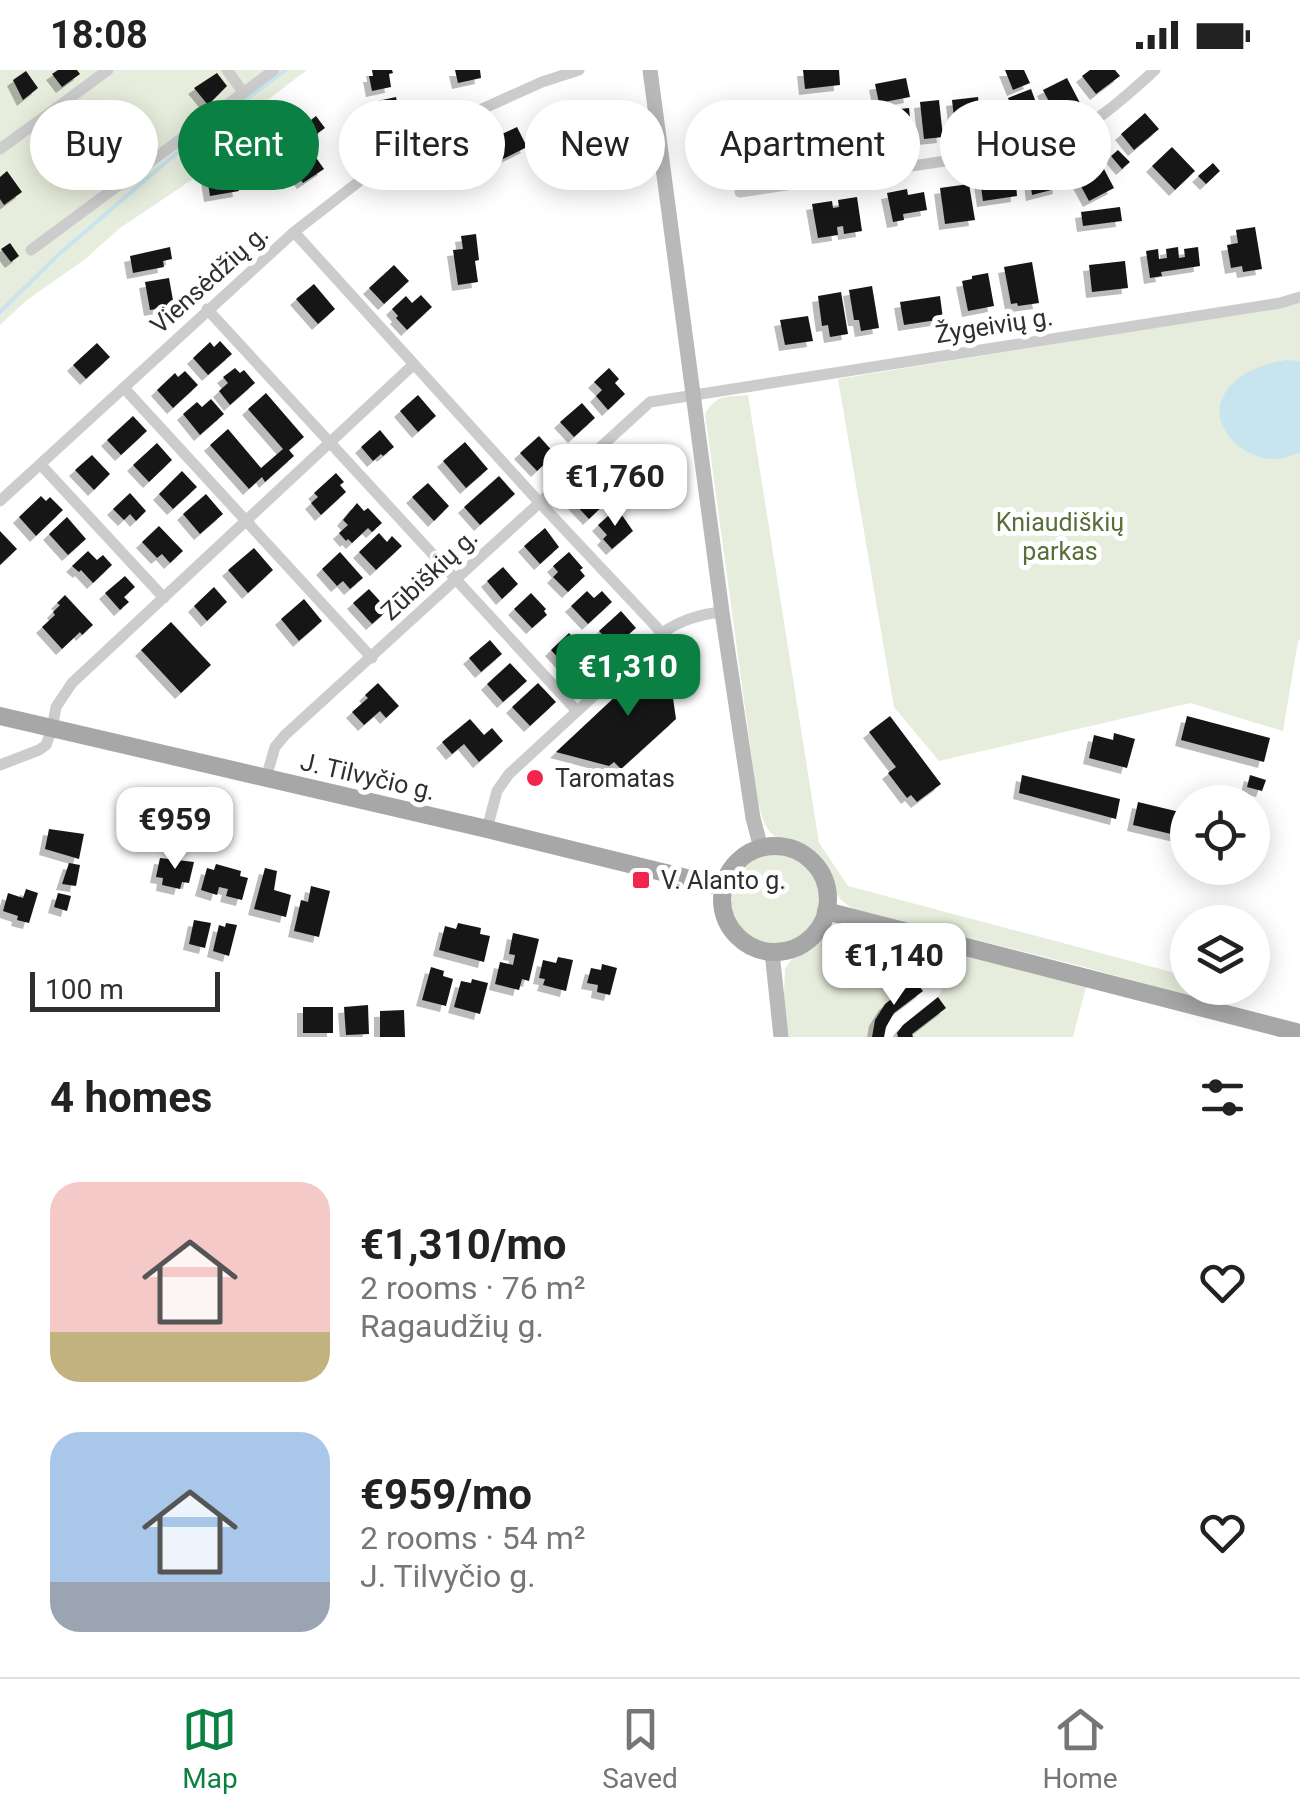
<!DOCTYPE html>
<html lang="en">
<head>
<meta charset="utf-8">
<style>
  body { margin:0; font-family:Roboto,sans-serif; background:#f2f2f2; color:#222; height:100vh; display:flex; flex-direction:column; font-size:38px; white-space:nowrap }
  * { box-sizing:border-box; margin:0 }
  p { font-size:32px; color:#767676 }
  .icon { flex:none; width:55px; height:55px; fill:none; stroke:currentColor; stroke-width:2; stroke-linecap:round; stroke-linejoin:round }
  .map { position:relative; height:967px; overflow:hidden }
  .sheet { display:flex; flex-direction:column; background:#fff; flex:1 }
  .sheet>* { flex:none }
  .top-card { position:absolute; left:30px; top:30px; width:1240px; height:90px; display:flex; gap:20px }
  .controls { position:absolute; left:1170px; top:715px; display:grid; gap:20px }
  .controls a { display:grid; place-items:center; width:100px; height:100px; border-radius:50%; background:#fff; box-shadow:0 5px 25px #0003; font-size:50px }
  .scale { position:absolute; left:30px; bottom:25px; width:190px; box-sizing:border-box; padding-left:10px; border:5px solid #2f2f2f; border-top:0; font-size:28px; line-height:35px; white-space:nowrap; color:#2f2f2f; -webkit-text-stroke:8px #fff; paint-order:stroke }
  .price { position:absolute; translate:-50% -85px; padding:0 22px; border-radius:20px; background:#fff; color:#222; font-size:32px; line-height:65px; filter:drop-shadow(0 2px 5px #0008) }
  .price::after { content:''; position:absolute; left:50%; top:60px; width:30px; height:22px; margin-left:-15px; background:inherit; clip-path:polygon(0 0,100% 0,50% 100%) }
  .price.on { background:#0b8043; color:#fff }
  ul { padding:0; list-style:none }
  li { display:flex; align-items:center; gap:30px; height:250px; padding:0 50px }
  li span { display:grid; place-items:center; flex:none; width:280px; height:200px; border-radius:30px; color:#555 }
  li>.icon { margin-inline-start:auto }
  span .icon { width:120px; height:120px; fill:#fffc; stroke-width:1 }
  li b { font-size:42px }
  h2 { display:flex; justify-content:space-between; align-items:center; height:120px; padding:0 50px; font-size:42px }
  .pill { padding:0 35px; border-radius:45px; background:#fff; box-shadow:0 5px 25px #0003; font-size:35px; line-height:90px }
  .pill.on { background:#0b8043; color:#fff }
  .status { display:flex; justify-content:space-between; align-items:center; height:70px; padding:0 50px; background:#fff; direction:ltr }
  .status svg { height:28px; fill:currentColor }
  .tab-bar { display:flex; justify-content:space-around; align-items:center; height:140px; border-top:2px solid #e0e0e0; background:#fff; font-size:28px; color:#767676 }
  .tab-bar a { display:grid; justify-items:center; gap:5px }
  .tab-bar .on { color:#0b8043 }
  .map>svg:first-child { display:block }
</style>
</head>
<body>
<div class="status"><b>18:08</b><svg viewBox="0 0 49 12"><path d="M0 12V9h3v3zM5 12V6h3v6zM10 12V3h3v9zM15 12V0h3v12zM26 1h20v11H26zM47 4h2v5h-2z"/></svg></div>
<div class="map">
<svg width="1300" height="967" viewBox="0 0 1300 967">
  <defs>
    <filter id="shadow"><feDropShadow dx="-6" dy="6" stdDeviation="0" flood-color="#0004"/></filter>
  </defs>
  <rect width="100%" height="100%" fill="#fff"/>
  <path fill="#e7eddc" d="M0,0H307L190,89L193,109L120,158L84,190L27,230L0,255Z
    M1300,231V570L1298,571L1283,661L1190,633L939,691L894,637L838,309L1281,237Z
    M748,325L819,773L848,816L1187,906L1188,918H1215L1211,932L1077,895L856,840C825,823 838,812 819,791C804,774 783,776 771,763C762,753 760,739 757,726L705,344C716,324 727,327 748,325Z
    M728 830a47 47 0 1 1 94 0a47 47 0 1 1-94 0Z
    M840,858L990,889L1087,913L1073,967H913L912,964L946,937L938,927L944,915L915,911C893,927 875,938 872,967H782L785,899L793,887L820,867L827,862Z"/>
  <path fill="#c7e4ef" d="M291,40L299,47L294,57V75L277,85L272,78L270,55Z
    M1286,290L1300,291V383C1290,386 1280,390 1269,389C1240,386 1206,354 1225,323C1238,302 1264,294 1286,290Z"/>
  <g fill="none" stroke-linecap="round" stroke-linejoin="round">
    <path stroke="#c7e4ef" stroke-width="4" d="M0,242L58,185L200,63L286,0"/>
  </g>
  <path fill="#161616" filter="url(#shadow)" d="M58,0H77L80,4L62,17L52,4Z
    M372,0H392L393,3L389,4L391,17L372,21L369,6H373Z
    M455,0H480L481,8L458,13Z
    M803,0H839L840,15L805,19Z
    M1005,0H1024L1030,13L1013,20Z
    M1090,0H1115L1120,6L1096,24L1082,6Z
    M26,1L38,18L23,30L13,10Z
    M217,3L227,16L208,35L194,18Z
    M906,8L910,27L879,33L875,14Z
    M1067,8L1080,33L1056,45L1043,20Z
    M1031,19L1041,46L1018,54L1008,28Z
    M396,27L400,50L382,64L379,54L377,55L373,32Z
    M978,27L982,61L956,64L952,30Z
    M939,30L943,67L924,69L920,32Z
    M909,38L912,68L885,71L881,41Z
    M1145,43L1159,59L1134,80L1121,64Z
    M316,46L325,58L306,72L297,61Z
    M843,53L850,81L814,90L807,62Z
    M779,54L781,65H784L787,87L771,90L772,95L749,99L746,77L757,76L754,58Z
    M517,57L527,77L497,92L487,71Z
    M95,71L106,86L94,94L84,79Z
    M1172,77L1195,101L1175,120L1152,96Z
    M310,79L324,99L303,113L289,93Z
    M594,80L597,102L591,103L592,111L569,113L567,105H561L558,84Z
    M1118,80L1130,92L1122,99L1111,86Z
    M1095,82L1114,118L1089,131L1070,96Z
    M234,91L239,121L210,126L206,100L215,99V94Z
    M1213,93L1220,101L1206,114L1198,106Z
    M1056,97L1059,118L1032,125L1029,102Z
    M7,101L22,122L4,135L0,129V107Z
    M1001,107L1002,116L1016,114L1017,126L983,131L980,110Z
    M969,114L975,150L945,154L940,118Z
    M907,119L908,125L924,122L927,140L903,144L904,150L893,152L887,123Z
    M857,127L862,161L844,164L843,156L837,157L838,165L818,168L812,134L832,131L833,138L839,137L838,130Z
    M1120,137L1122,151L1083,156L1081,142Z
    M1255,157L1262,199L1243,202L1242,196L1231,198L1227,175L1238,173L1236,160Z
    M476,164L479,190L475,191L478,212L458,215L453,180L463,179L461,166Z
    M10,173L19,186L11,192L1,179Z
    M170,177L172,189L163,191L164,197L133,203L130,186Z
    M1178,177L1179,188L1185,187L1184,179L1198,177L1200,196L1161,202L1162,206L1150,208L1146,181L1158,179L1159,189L1167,188L1166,179Z
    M1125,191L1128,218L1092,222L1089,195Z
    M1032,192L1039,233L1018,236L1017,233L1011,234L1004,197Z
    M394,195L409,211L384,234L369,218Z
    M988,203L994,236L968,241L962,211L972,209V206Z
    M169,208L174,236L150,240L145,212Z
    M314,214L335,239L318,254L296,229Z
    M872,216L879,258L861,261L859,250H854L849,220Z
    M841,222L848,264L830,267L828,255L822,256L818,226Z
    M421,225L432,237L407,260L396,248L398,246L392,239L406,226L412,233Z
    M940,226L943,249L904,255L900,232Z
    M808,246L813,271L785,275L780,250Z
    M220,271L232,284L208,305L193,288L210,272L214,277Z
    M97,273L110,287L86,309L73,295Z
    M235,298L240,303L244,300L255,313L230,335L219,321L228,313L223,307Z
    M609,298L619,309L615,313L625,324L608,340L596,326L602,320L594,312Z
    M185,301L198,315L173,338L157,320L175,303L178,307Z
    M266,323L304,367L289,380L294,386L265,412L262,407L249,419L210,375L228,359L261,398L283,379L248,339Z
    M418,325L436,346L418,362L400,341Z
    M211,329L224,344L200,365L183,344L197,332L202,337Z
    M582,333L595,348L574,367L560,352Z
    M133,346L147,361L121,385L107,370Z
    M380,360L394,377L383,386L381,384L373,391L361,377Z
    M539,366L555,384L537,401L520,383Z
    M465,372L488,399L466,418L443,391Z
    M157,373L172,390L149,412L133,395Z
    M629,381L644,398L631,410L615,393Z
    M92,385L110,404L94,420L75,400Z
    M182,401L197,417L173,439L159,424Z
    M336,403L344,412L340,415L346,422L321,445L311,433L318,427L314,423Z
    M499,406L515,424L480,455L464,437Z
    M594,412L610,429L589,449L573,432Z
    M428,413L449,436L434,451L412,427Z
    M130,423L146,441L136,451L130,444L124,450L113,439Z
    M206,424L223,444L200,464L183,444Z
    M41,426L46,431L50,427L63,440L36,466L19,447Z
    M357,433L364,441L368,438L382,453L372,462L368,458L352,473L348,469L346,471L339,463L348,455L343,450Z
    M617,438L633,461L612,479L603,469L607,465L598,455Z
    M67,447L86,469L68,485L49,464Z
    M159,456L183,481L170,493L162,484L157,488L142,472Z
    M545,458L559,477L540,494L524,476Z
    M0,461L17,479L0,495Z
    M379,463L387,472L392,466L402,476L376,500L359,482Z
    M254,478L273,500L248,523L228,500Z
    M88,481L97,490L103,485L112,495L93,513L81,500L79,502L72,496Z
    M340,482L363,508L350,519L343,511L337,516L322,499Z
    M569,482L583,498L580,500L585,506L568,522L553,507L558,502L553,496Z
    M503,497L518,514L502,529L487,511Z
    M125,506L135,517L124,527L129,532L120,540L105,523Z
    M214,517L227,532L207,551L194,536Z
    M369,519L388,540L372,554L353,533Z
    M587,521L594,528L602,521L612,532L588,554L571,536Z
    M531,523L546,539L544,541L547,545L532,558L514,539Z
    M65,525L93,555L82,565L80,562L62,579L42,557L55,545L53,542L60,535L57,533Z
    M304,529L322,551L299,571L281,549Z
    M621,541L636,558L614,577L599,561Z
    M171,552L211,595L181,623L141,580Z
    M569,563L597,593L581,608L572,598L569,600L551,580Z
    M490,570L502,584L481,602L469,588Z
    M666,579L676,649L621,699L614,692L609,696L556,682Z
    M510,593L527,611L503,632L487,614Z
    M378,613L399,636L386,648L380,641L364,655L352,642L368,628L365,625Z
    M538,613L556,632L530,656L512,637Z
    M890,646L941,714L917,732L911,725L907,728L888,703L896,697L869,662Z
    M1187,646L1270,668L1264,692L1181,670Z
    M470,649L484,665L492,658L503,671L479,692L464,674L452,684L442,672Z
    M1114,663L1135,669L1127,698L1089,688L1094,665L1113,670Z
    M1022,705L1120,729L1116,749L1019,723Z
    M1250,705L1266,710L1262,721L1247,717Z
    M1138,732L1188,744V768L1133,755Z
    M49,759L84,764L79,789L45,779Z
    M160,788L194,792L189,813L182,812L180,819L162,815L163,808L156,807Z
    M69,793L80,795L76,816L62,814Z
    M216,794L241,801L240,806L248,808L242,830L226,826L228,819L219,817L217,825L201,820L207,798L214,800Z
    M265,798L277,801L274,820L291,825L286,847L254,839Z
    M311,816L330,821L319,867L294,861L301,830L308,832Z
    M26,819L38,823L29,853L17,850L18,846L3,841L8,823L23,828Z
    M58,823L71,826L67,841L54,837Z
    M194,850L211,853L205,878L189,874Z
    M226,853L237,855L229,886L213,881L219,855L225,857Z
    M458,853L481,858L480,864L490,866L484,892L439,880L445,856L456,859Z
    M513,863L539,869L529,911L522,909L519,920L495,914L500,892L513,895L515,885L509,884Z
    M558,887L573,890L566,921L543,915L545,909L539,908L543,890L556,893Z
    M602,894L617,898L610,925L597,922L598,915L587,913L591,898L601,900Z
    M431,897L444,901L443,906L453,909L446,936L422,930Z
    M472,909L488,913L480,944L454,937L461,911L471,913Z
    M915,911L923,921L894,943L886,957L884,967H872L875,950L885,934Z
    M938,927L946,938L912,964L913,967H898L897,963L903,955Z
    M368,935L369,964L346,965L344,937Z
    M303,937H333V963H303Z
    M404,940L405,967H380V941Z"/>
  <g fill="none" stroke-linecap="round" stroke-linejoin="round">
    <path stroke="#ccc" stroke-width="11" d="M227,0L243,22
      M0,79L108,0
      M740,122L1031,78C1087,63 1113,38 1155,0
      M294,162L539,432L662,563
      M31,180L274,0
      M207,239L577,641
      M124,318L372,588
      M41,395L164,528
      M0,431L294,162L375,99L462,48L542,12L579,0
      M0,695L39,680L46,675L52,659L56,637L72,613L414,294
      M266,708L275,677L285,665L650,332L1280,233L1300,227
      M487,759L497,721L509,704L662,563C681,550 699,544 722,542"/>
    <path stroke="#b9b9b9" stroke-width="15" d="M650,0L722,542L753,748L761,778
      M772,882L781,967"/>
    <path stroke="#a7a7a7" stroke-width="18" d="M0,646L487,759L723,817
      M722 829a53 53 0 1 1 106 0a53 53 0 1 1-106 0Z
      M826,841L1300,963"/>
  </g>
  <g fill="#f3254c" stroke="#fff" stroke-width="4">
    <circle cx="535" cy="708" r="10"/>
    <rect x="631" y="800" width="20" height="20" rx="5"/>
  </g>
  <g text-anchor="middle" stroke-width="10" stroke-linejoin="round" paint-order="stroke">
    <g font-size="25" fill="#2f2f2f" stroke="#fff">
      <text transform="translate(209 209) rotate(-42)" y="9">Viensėdžių g.</text>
      <text transform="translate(994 255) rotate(-9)" y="9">Žygeivių g.</text>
      <text transform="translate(429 504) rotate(-43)" y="9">Zūbiškių g.</text>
      <text transform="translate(368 706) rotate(13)" y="9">J. Tilvyčio g.</text>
    </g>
    <g font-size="25" fill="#586f39" stroke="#fff">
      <text x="1060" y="461">Kniaudiškių<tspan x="1060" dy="29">parkas</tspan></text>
    </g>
    <g font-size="25" fill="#2f2f2f" stroke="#fff" text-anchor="start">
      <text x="555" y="717">Taromatas</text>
      <text x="661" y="819">V. Alanto g.</text>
    </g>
  </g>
</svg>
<div class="controls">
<a><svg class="icon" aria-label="locate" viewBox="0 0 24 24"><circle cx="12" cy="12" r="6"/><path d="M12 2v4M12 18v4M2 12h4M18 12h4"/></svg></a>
<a><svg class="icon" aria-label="layers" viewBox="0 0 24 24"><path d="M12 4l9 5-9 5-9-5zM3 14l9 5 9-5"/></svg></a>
</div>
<div class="scale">100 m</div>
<b class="price" style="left:615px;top:459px">€1,760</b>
<b class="price on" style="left:628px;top:649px">€1,310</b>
<b class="price" style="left:175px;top:802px">€959</b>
<b class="price" style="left:894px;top:938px">€1,140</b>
<div class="top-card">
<a class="pill">Buy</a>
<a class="pill on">Rent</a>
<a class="pill">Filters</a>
<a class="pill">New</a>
<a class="pill">Apartment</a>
<a class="pill">House</a>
</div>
</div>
<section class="sheet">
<h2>4 homes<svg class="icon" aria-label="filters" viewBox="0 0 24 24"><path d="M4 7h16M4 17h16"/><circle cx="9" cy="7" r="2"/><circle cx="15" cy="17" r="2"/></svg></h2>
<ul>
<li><span style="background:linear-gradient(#f6c9c9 75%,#c2b280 0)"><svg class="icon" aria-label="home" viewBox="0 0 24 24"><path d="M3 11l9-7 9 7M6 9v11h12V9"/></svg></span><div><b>€1,310/mo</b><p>2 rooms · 76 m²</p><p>Ragaudžių g.</p></div><svg class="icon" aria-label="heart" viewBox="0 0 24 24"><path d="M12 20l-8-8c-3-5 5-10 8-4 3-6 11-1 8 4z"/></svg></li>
<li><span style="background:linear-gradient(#a9c7e8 75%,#9aa5b1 0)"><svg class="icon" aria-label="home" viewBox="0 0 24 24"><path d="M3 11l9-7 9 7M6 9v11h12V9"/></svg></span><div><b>€959/mo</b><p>2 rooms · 54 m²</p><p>J. Tilvyčio g.</p></div><svg class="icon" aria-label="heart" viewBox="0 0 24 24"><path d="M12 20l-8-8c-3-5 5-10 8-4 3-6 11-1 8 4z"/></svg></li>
</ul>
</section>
<nav class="tab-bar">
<a class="on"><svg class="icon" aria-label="map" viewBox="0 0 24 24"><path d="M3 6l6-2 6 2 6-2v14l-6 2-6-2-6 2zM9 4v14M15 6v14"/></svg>Map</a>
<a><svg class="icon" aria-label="saved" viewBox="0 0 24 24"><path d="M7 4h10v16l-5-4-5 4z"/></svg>Saved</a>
<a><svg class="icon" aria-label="home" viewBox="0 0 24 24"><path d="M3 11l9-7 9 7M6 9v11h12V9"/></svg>Home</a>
</nav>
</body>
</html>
